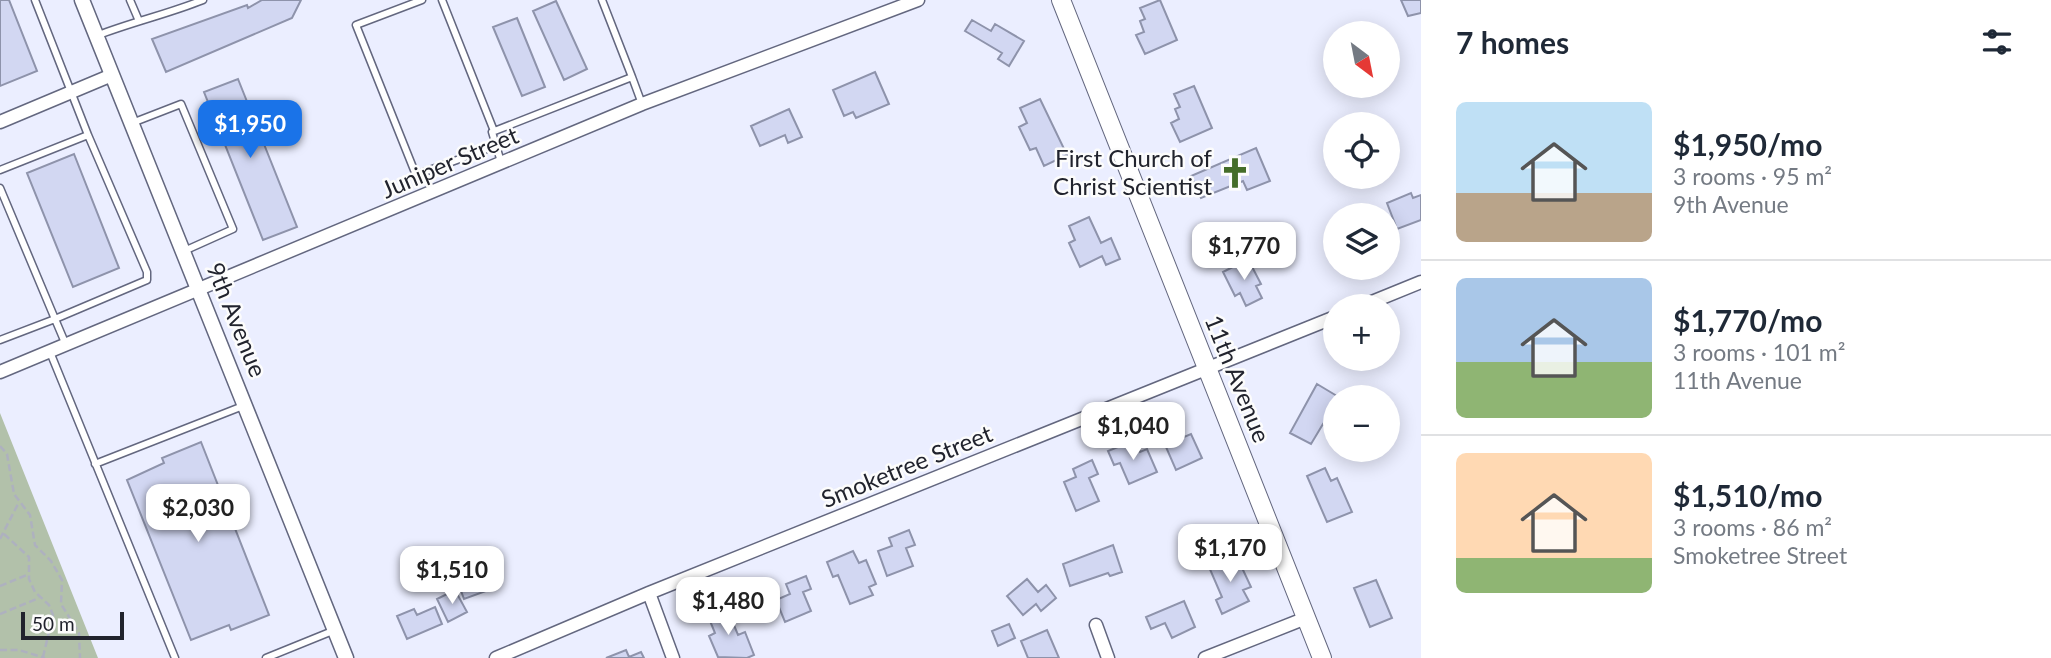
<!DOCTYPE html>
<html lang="en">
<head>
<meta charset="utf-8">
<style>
  body { margin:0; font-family:Lato,sans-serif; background:#f6f6f7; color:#1f2937; height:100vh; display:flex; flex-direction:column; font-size:26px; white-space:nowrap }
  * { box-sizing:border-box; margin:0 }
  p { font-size:23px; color:#747a83 }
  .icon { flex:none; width:38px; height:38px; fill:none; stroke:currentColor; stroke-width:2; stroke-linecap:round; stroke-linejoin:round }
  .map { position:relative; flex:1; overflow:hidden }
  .details { display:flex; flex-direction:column; background:#fff; width:630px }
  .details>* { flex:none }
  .needle { width:46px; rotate:148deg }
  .tools { position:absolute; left:1323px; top:21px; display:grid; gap:14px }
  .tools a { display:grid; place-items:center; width:77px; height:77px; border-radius:50%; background:#fff; box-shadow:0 4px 18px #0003; font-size:35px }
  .scale { position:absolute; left:21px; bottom:18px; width:103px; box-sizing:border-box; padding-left:7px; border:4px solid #21232d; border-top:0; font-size:19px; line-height:24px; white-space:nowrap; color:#21232d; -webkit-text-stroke:5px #fcfcfc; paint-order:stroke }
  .price { position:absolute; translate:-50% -60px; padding:0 16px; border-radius:14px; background:#fff; color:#222; font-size:23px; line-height:46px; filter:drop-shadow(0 2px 4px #0008) }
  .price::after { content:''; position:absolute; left:50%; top:42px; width:21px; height:16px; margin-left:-10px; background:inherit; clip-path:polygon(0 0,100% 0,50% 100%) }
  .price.selected { background:#1a73e8; color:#fff }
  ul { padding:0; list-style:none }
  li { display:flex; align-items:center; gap:21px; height:175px; padding:0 35px }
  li+li { border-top:2px solid #e0e1e3 }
  li span { display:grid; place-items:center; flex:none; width:196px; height:140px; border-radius:10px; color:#555 }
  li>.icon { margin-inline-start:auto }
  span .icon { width:84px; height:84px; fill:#fffc; stroke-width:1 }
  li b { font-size:30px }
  h2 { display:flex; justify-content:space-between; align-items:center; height:84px; padding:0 35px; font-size:30px }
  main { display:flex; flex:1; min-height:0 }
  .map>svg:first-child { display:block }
</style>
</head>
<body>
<main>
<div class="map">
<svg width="1421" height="658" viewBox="0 0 1421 658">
  <rect width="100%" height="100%" fill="#ebeeff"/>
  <path fill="#b2c1aa" d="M0,413L98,658H0Z"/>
  <path fill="#d2d7f2" stroke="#8e93ab" stroke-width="2" d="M0,0H9L37,71L0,86Z
    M262,0H301L292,18L166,72L152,39L247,5L248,8Z
    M1160,0L1177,40L1145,54L1136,35L1144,32L1140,21L1145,19L1140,8Z
    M1401,0H1421V13L1408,16Z
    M556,1L587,69L564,80L533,11Z
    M517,18L545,87L522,96L493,27Z
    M972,20L991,31L995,24L1024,41L1009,66L998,59L1002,53L965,31Z
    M875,72L889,104L856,118L853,112L844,116L833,90Z
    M238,79L297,227L263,240L204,92Z
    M1194,86L1212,128L1180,142L1171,123L1179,119L1175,109L1180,107L1174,94Z
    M1040,99L1067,155L1044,166L1036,148L1030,150L1019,127L1027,123L1020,108Z
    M789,109L802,137L788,143L785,135L760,146L751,126Z
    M1256,148L1270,181L1247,190L1243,181L1201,198L1191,176Z
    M74,154L119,268L73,287L27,173Z
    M1411,193L1413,198L1421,195V220L1397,229L1387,203Z
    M1089,217L1101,243L1111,238L1120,259L1106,265L1102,256L1080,267L1069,243L1075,240L1069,226Z
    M1248,259L1261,284L1256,286L1262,298L1246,306L1240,293L1235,296L1223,272Z
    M1317,384L1337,396L1331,407L1335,409V417L1329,428L1323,424L1311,444L1290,433Z
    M1170,426L1177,440L1191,434L1202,458L1176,470L1159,431Z
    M1135,440L1140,452L1147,449L1157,472L1129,484L1120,463L1114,465L1108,451Z
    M201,442L269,615L231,630L229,625L191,640L127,480L164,463L162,458Z
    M1092,460L1098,474L1089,478L1099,501L1076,511L1064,482L1076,477L1073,469Z
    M1325,468L1331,481L1337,478L1352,512L1327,522L1307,476Z
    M909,530L915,545L906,548L913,566L887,576L878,551L892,546L889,538Z
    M1113,545L1122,572L1110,576L1108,573L1070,586L1063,564Z
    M853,551L859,563L866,560L876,584L869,587L873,595L850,604L838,575L833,577L827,562Z
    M1236,555L1251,587L1243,590L1249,601L1222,614L1216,600L1222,597L1209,567Z
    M490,567L497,587L464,599L457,580Z
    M806,576L811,589L803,592L811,611L785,622L776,600L790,594L786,584Z
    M1027,579L1038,592L1046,585L1056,598L1041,611L1036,604L1023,615L1007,596Z
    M1376,580L1392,618L1370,627L1354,588Z
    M455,590L467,612L448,622L437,599Z
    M1184,601L1195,627L1172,638L1165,623L1151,629L1146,617Z
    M435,607L442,624L407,639L397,616L414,609L417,615Z
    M727,608L738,635L745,632L754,655L747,658L718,657L709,636L715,633L708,616Z
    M1009,624L1015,638L998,646L992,631Z
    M1047,630L1059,658H1028L1021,641Z
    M626,650L629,657L641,652L644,658H606Z"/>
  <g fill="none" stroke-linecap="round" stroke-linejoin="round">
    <defs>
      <path id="service" d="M35,0L88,135
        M130,0L139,21
        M422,0L356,25L416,175L495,146
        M442,0L494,131
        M96,36C132,22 168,14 203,0
        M632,77L642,104
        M132,123L181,104L233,229L184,251
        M501,162L492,132L632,77L602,0
        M0,170L88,135L147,272V280L55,319L66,345
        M0,188L55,319L0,340
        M50,352L175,658
        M95,464L243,406
        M266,658L335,630"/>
      <path id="minor" d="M0,122L112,75
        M1362,306L1421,282
        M0,372L642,104L918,0
        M649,593L673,658
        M1096,625L1108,658
        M496,658L649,593L1335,317
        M1205,658L1306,618"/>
      <path id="tertiary" d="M82,0L346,658"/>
      <path id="secondary" d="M1061,0L1322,658"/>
    </defs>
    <use href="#service" stroke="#63677f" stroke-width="9"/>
    <use href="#minor" stroke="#63677f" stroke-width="15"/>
    <use href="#tertiary" stroke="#63677f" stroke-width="17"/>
    <use href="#secondary" stroke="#63677f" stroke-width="20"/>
    <path stroke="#aeb1bf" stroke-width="2.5" stroke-dasharray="7 3.5" stroke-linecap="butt" d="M0,446L7,454L14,494L30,515L35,545L51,561L62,580L61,604L79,633L80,658
      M4,534L29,557V579L35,592L49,605L53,615L43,657
      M0,539L19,502
      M0,586L29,574
      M0,614L39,598
      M0,650H19L45,658"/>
    <use href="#service" stroke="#fff" stroke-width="6"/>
    <use href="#minor" stroke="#fff" stroke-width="12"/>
    <use href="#tertiary" stroke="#fff" stroke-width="14"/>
    <use href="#secondary" stroke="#fff" stroke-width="18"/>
  </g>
  <defs>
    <symbol id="church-bare" viewBox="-9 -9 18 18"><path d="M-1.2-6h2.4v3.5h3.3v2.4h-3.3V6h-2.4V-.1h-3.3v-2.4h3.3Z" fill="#446d29" stroke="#fcfcfc" stroke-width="2.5" paint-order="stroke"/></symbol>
  </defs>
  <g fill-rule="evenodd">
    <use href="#church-bare" x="1213" y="151" width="44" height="44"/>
  </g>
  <g text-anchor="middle" stroke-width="5" stroke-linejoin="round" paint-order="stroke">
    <g font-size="24" fill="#21232d" stroke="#fcfcfc" text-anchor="end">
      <text x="1212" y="167">First Church of<tspan x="1212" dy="28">Christ Scientist</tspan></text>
    </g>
    <g font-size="24" fill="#21232d" stroke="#fcfcfc">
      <text transform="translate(450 163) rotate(-23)" y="8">Juniper Street</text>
      <text transform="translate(236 320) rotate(68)" y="8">9th Avenue</text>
      <text transform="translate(1237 379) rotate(68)" y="8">11th Avenue</text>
      <text transform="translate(907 467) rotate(-22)" y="8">Smoketree Street</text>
    </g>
  </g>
</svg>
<div class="tools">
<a><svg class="needle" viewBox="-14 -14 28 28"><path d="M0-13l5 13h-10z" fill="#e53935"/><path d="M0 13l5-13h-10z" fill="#747a83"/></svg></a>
<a><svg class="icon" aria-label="locate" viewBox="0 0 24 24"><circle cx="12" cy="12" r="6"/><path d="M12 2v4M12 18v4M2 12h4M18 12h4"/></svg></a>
<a><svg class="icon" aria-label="layers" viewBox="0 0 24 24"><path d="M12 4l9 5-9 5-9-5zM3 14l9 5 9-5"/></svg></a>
<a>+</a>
<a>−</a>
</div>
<div class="scale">50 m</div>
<b class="price selected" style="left:250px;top:160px">$1,950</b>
<b class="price" style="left:1244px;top:282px">$1,770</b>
<b class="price" style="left:1133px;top:462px">$1,040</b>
<b class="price" style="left:198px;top:544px">$2,030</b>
<b class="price" style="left:1230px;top:584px">$1,170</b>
<b class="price" style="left:452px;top:606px">$1,510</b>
<b class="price" style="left:728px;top:637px">$1,480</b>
</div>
<section class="details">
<h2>7 homes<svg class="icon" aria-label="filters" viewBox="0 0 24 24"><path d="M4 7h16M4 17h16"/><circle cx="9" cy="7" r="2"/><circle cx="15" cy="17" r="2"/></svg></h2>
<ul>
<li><span style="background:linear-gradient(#bfe0f5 65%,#b9a48a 0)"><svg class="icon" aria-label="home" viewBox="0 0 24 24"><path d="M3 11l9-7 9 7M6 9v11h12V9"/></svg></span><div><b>$1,950/mo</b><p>3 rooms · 95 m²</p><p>9th Avenue</p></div></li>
<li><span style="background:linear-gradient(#a9c7e8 60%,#8fb573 0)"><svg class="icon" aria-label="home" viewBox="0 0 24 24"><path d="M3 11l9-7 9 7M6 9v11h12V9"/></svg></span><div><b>$1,770/mo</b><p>3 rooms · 101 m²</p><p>11th Avenue</p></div></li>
<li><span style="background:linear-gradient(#ffd9b3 75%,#8fb573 0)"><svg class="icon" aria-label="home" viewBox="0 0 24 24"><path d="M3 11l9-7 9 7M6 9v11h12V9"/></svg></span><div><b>$1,510/mo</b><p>3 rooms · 86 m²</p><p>Smoketree Street</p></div></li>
</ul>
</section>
</main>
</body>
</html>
